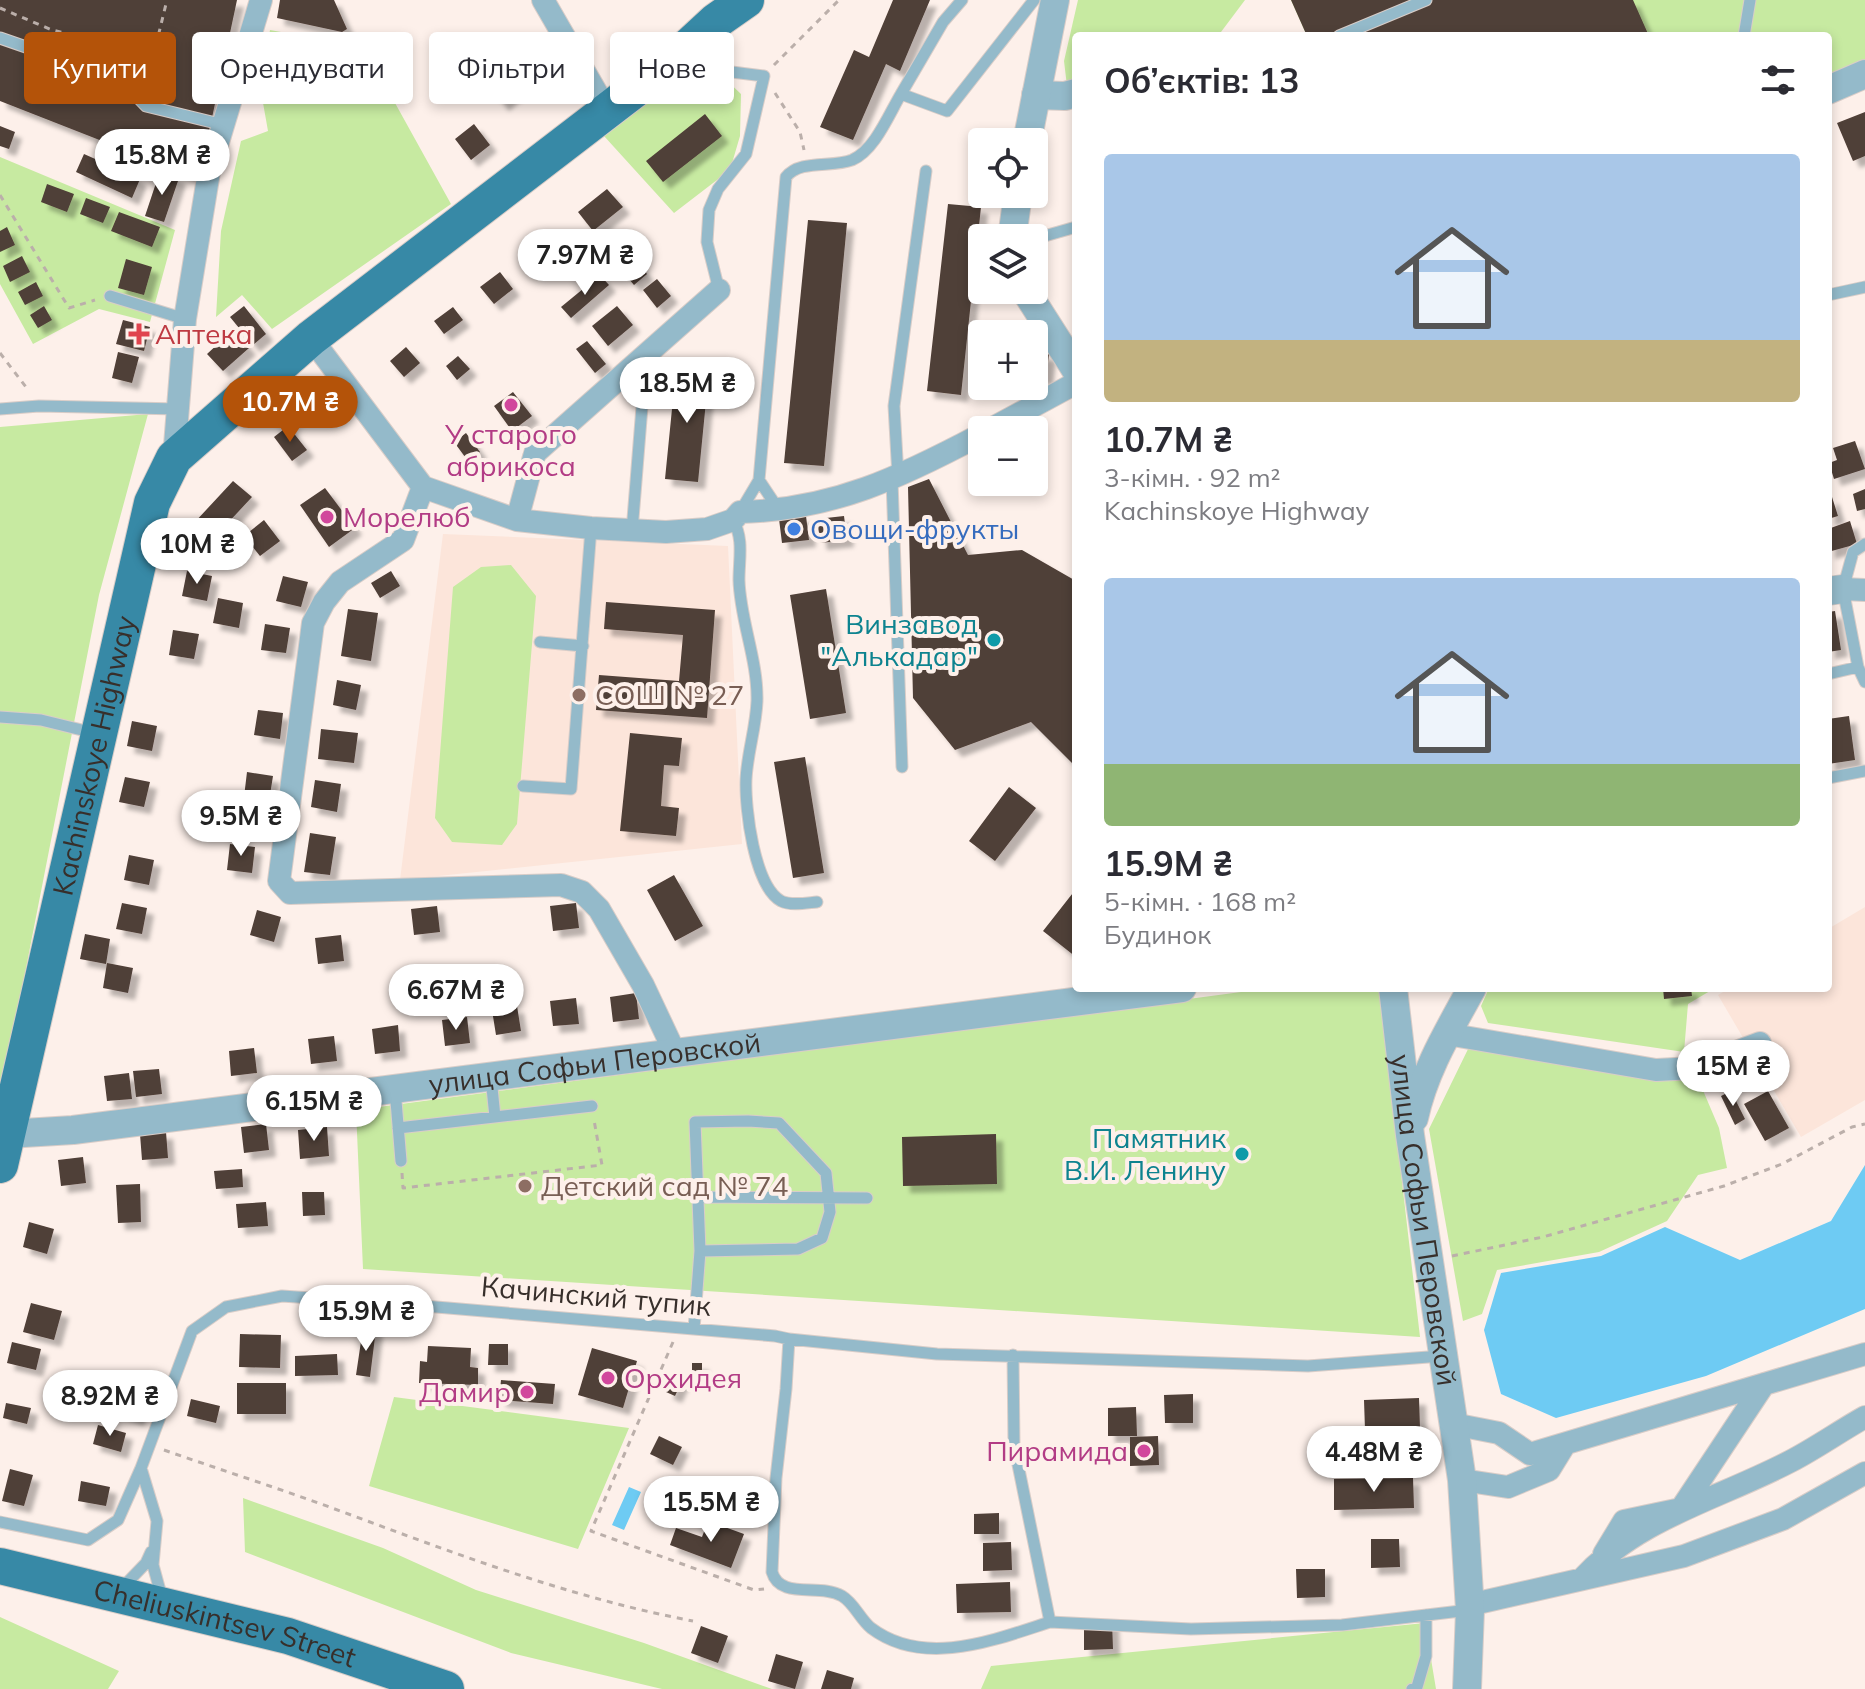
<!DOCTYPE html>
<html lang="uk">
<head>
<meta charset="utf-8">
<style>
  body { margin:0; font-family:Mulish,sans-serif; background:#f7f7f7; color:#2b2b33; height:100vh; display:flex; flex-direction:column; font-size:30px; white-space:nowrap }
  * { box-sizing:border-box; margin:0 }
  p { font-size:26px; color:#7c7c81 }
  .icon { flex:none; width:44px; height:44px; fill:none; stroke:currentColor; stroke-width:2; stroke-linecap:round; stroke-linejoin:round }
  .map { position:relative; flex:1; overflow:hidden }
  .drawer { position:absolute; left:1072px; top:32px; width:760px; height:960px; display:flex; flex-direction:column; background:#fff; border-radius:8px; box-shadow:0 4px 12px #0003 }
  .drawer>* { flex:none }
  .banner { position:absolute; left:24px; top:32px; width:760px; height:72px; display:flex; gap:16px }
  .buttons { position:absolute; left:968px; top:128px; display:grid; gap:16px }
  .buttons a { display:grid; place-items:center; width:80px; height:80px; border-radius:8px; background:#fff; box-shadow:0 4px 12px #0003; font-size:40px }
  .price { position:absolute; translate:-50% -68px; padding:0 18px; border-radius:28px; background:#fff; color:#222; font-size:26px; line-height:52px; filter:drop-shadow(0 2px 4px #0008) }
  .price::after { content:''; position:absolute; left:50%; top:48px; width:24px; height:18px; margin-left:-12px; background:inherit; clip-path:polygon(0 0,100% 0,50% 100%) }
  .price.active { background:#b45309; color:#fff }
  ul { padding:0; list-style:none }
  li { display:grid; align-content:center; gap:16px; height:424px; padding:0 32px }
  li span { display:grid; place-items:center; height:248px; border-radius:8px; color:#555 }
  li>.icon { margin-inline-start:auto }
  span .icon { width:144px; height:144px; fill:#fffc; stroke-width:1 }
  li b { font-size:34px }
  h2 { display:flex; justify-content:space-between; align-items:center; height:96px; padding:0 32px; font-size:34px }
  .tag { padding:0 28px; border-radius:8px; background:#fff; box-shadow:0 4px 12px #0003; font-size:28px; line-height:72px }
  .tag.active { background:#b45309; color:#fff }
  .map>svg:first-child { display:block }
</style>
</head>
<body>
<div class="map">
<svg width="1865" height="1689" viewBox="0 0 1865 1689">
  <defs>
    <filter id="shadow"><feDropShadow dx="7" dy="7" stdDeviation="2" flood-color="#0004"/></filter>
  </defs>
  <rect width="100%" height="100%" fill="#fdf0ea"/>
  <path fill="#fce5da" d="M443,534L728,546L742,844L400,880Z
    M1865,907V1100L1801,1137L1718,995L1730,988H1828V929Z"/>
  <path fill="#c7eaa1" d="M1078,0H1245L1218,36H1076V84L1067,86L1064,61Z
    M1291,0H1865V63L1828,80V36H1307Z
    M270,30L364,47L451,204L272,329L242,295L216,317L221,231L241,141L268,131L260,86Z
    M685,69L719,73L741,94L740,136L730,170L674,213L604,136Z
    M0,157L175,230L150,322L99,309L33,344L0,284Z
    M148,414L99,595L0,1101V427Z
    M511,565L536,596L517,824L502,845L452,842L435,818L453,587L481,567Z
    M1271,988H1373L1380,992L1420,1337L363,1269L356,1110Z
    M1489,988H1715L1688,1004L1684,1052L1488,1023L1481,1006Z
    M1471,1043L1699,1081L1719,1128L1727,1168L1698,1175L1667,1221L1599,1252L1497,1270L1482,1314L1463,1321L1429,1129Z
    M394,1397L629,1428L578,1549L369,1486Z
    M243,1498L383,1548L476,1590L644,1643L772,1689H662L511,1653L245,1552Z
    M0,1617L119,1671L108,1689H0Z
    M1425,1623L1436,1689H981L991,1666Z"/>
  <path fill="#6ecbf3" d="M1865,1165V1309L1706,1376L1556,1418L1501,1394L1484,1330L1501,1273L1601,1256L1665,1227L1740,1260L1831,1221Z
    M629,1487L641,1492L624,1530L612,1525Z"/>
  <path fill="#503f37" filter="url(#shadow)" d="M0,0H237L199,179L0,101Z
    M280,0H334L347,29L342,32L277,18Z
    M893,0H930L900,71L886,64L853,140L820,127L854,50L869,57Z
    M1291,0H1633L1649,36H1307Z
    M515,58L532,80L502,104L484,81Z
    M1865,112V156L1853,161L1837,123Z
    M705,114L722,136L663,182L646,161Z
    M474,124L490,145L471,160L455,139Z
    M0,126L15,132L9,149L0,146Z
    M84,154L140,179L132,198L76,172Z
    M160,171L179,178L164,222L145,216Z
    M47,184L74,194L67,212L41,202Z
    M607,189L623,207L593,231L578,212Z
    M86,198L110,207L103,223L80,214Z
    M948,204L981,207L961,395L927,391Z
    M119,212L160,227L152,247L111,231Z
    M808,220L847,223L824,466L784,463Z
    M7,227L15,245L0,252V231Z
    M551,233L567,252L554,264L538,245Z
    M631,255L647,274L634,285L618,266Z
    M22,256L30,272L10,282L3,266Z
    M126,259L152,267L144,295L118,288Z
    M500,272L513,289L494,304L480,287Z
    M600,275L609,285L571,318L561,307Z
    M657,279L671,296L657,308L643,290Z
    M36,282L43,296L25,305L18,292Z
    M44,306L52,320L38,328L30,315Z
    M244,306L266,334L253,345L230,317Z
    M617,306L633,325L608,346L592,326Z
    M453,307L463,320L444,334L434,321Z
    M123,320L150,327L144,351L116,344Z
    M233,330L249,348L223,371L207,354Z
    M587,341L606,364L595,373L576,349Z
    M406,347L420,363L404,377L390,361Z
    M118,352L139,357L132,383L112,378Z
    M1034,352L1049,354L1046,378L1034,377Z
    M458,356L470,369L457,380L446,366Z
    M676,369L709,371L698,482L665,479Z
    M513,392L532,416L512,431L494,406Z
    M288,426L307,450L292,461L274,437Z
    M466,433L480,452L468,461L454,442Z
    M1855,441L1865,469L1834,479L1829,463L1837,460L1833,448Z
    M929,479L968,555L1022,550L1076,581V767L1031,722L955,750L913,698L908,487Z
    M233,481L252,497L212,540L194,523Z
    M325,488L355,528L329,547L300,505Z
    M1865,489V509L1857,511L1853,494Z
    M1832,497L1838,516L1828,519V499Z
    M806,516L809,540L782,543L779,519Z
    M844,516L847,540L820,543L817,519Z
    M264,520L280,541L260,556L244,536Z
    M1850,521L1857,544L1828,552V529Z
    M187,571L212,576L207,601L182,596Z
    M391,571L400,586L380,598L371,583Z
    M283,576L308,582L301,607L276,601Z
    M826,589L846,713L810,719L790,595Z
    M218,598L243,603L239,628L213,623Z
    M606,602L715,610L707,718L596,710L599,675L679,681L683,635L604,629Z
    M348,609L378,613L371,661L341,656Z
    M1835,611L1841,650L1828,652V612Z
    M265,624L290,628L286,653L261,650Z
    M173,630L199,634L194,659L169,655Z
    M337,680L361,685L356,710L333,705Z
    M258,710L283,713L280,739L254,735Z
    M1849,716L1855,760L1828,764V719Z
    M132,721L157,726L152,751L127,746Z
    M321,729L358,733L354,763L318,759Z
    M630,733L682,738L679,766L664,765L661,806L679,808L676,836L620,831Z
    M805,757L824,873L793,878L774,762Z
    M247,772L273,776L269,801L244,797Z
    M125,777L150,782L144,807L119,802Z
    M315,780L341,784L337,812L311,807Z
    M1009,787L1036,808L995,861L969,841Z
    M207,794L232,799L228,824L202,819Z
    M310,833L336,837L330,875L304,872Z
    M230,844L255,847L252,873L227,870Z
    M129,855L154,860L149,885L124,880Z
    M674,875L703,926L675,941L647,890Z
    M1076,889V957L1043,931Z
    M122,903L147,908L142,934L116,929Z
    M576,903L579,928L553,931L550,906Z
    M437,906L440,932L414,935L411,909Z
    M257,910L281,917L274,942L250,935Z
    M85,934L110,939L106,964L80,959Z
    M341,935L344,961L318,964L315,938Z
    M107,963L133,968L128,993L103,988Z
    M1663,988H1691L1692,996L1664,999Z
    M636,993L639,1019L613,1022L610,997Z
    M576,998L579,1024L553,1026L550,1001Z
    M517,1006L521,1031L496,1035L492,1010Z
    M467,1017L470,1043L445,1046L442,1020Z
    M398,1025L400,1051L375,1054L372,1029Z
    M334,1036L337,1061L311,1064L308,1039Z
    M254,1048L257,1073L231,1076L229,1051Z
    M159,1069L162,1094L136,1097L133,1071Z
    M129,1073L132,1099L107,1101L104,1076Z
    M1731,1091L1745,1119L1735,1125L1721,1096Z
    M1768,1091L1789,1128L1765,1141L1744,1104Z
    M266,1124L269,1150L244,1153L241,1127Z
    M327,1127L329,1156L300,1159L298,1130Z
    M166,1132L168,1158L142,1160L140,1134Z
    M996,1134L997,1184L903,1186L902,1137Z
    M83,1157L86,1183L61,1186L58,1160Z
    M242,1169L243,1187L216,1189L214,1171Z
    M140,1184L141,1222L118,1223L116,1185Z
    M302,1192H324L325,1215L303,1216Z
    M266,1202L268,1226L238,1228L236,1204Z
    M29,1222L54,1229L47,1254L23,1247Z
    M31,1303L62,1311L54,1340L23,1332Z
    M363,1328L376,1329L370,1377L356,1375Z
    M240,1334L281,1335L280,1368L239,1367Z
    M12,1342L41,1349L36,1370L7,1363Z
    M489,1344H508V1365H488Z
    M428,1346L471,1348L470,1367L478,1368V1385L419,1383L420,1361L427,1362Z
    M592,1348L637,1361L623,1408L578,1395Z
    M337,1354L338,1375L295,1376V1356Z
    M692,1363H702V1376H692Z
    M673,1375L683,1379L675,1396L666,1392Z
    M501,1380L555,1384L553,1404L499,1400Z
    M123,1382L147,1390L137,1419L114,1411Z
    M237,1383H286V1414H237Z
    M1193,1394V1423H1165L1164,1395Z
    M1419,1398L1420,1428L1365,1430L1364,1400Z
    M191,1399L220,1406L216,1423L187,1416Z
    M6,1403L31,1408L27,1424L3,1418Z
    M1136,1407L1137,1436H1108V1408Z
    M98,1425L126,1433L121,1452L93,1444Z
    M659,1436L682,1447L673,1465L650,1454Z
    M1158,1436L1159,1465L1130,1466V1437Z
    M10,1469L33,1475L24,1506L2,1501Z
    M1413,1478L1414,1508L1334,1510V1479Z
    M81,1481L110,1487L106,1506L78,1501Z
    M999,1513V1534H974V1514Z
    M708,1521L744,1534L731,1568L670,1545L676,1528L702,1537Z
    M1371,1539H1399L1400,1567L1371,1568Z
    M1011,1542L1012,1570L983,1571V1543Z
    M1296,1569H1325V1597L1297,1598Z
    M1010,1582L1011,1612L957,1613L956,1584Z
    M1084,1621H1112L1113,1649L1084,1650Z
    M701,1626L728,1636L718,1663L691,1653Z
    M776,1654L803,1662L795,1689L768,1681Z
    M827,1670L854,1678L851,1689H821Z"/>
  <g fill="none" stroke-linecap="round" stroke-linejoin="round">
    <defs>
      <path id="service" d="M962,0L943,22L901,94L947,111L1034,0
        M1339,36L1426,0
        M1744,36L1750,0
        M0,38L121,80L146,106L224,125
        M684,60L716,70L764,76L746,154L718,189L709,210L707,242L719,290
        M1034,239L1076,227
        M1828,295L1865,287
        M110,296L185,319
        M0,409L39,406L179,409
        M898,477L894,406L926,171
        M759,480L779,510
        M892,480L902,767
        M740,512L759,480L786,177C800,159 832,168 852,160C875,150 889,114 901,94
        M733,520C744,539 739,558 739,580C740,620 758,660 757,701C756,728 747,754 746,780C745,808 754,886 781,901C791,906 806,903 817,902
        M632,531L644,382
        M1865,544L1853,552L1843,589L1858,667L1865,682
        M540,642L583,646
        M1828,674L1858,667
        M0,717L41,720L94,733
        M1828,778L1865,771
        M523,786L571,789L591,528
        M491,1078L495,1117
        M395,1089L401,1161
        M398,1128L592,1106
        M699,1197L867,1198
        M694,1329L700,1251L695,1122L748,1121L779,1123L826,1173L830,1212L822,1238L798,1249L700,1251
        M789,1339L937,1354L1308,1366L1442,1356
        M1013,1355L1014,1445L1050,1622L1191,1629L1342,1625L1469,1610
        M141,1468L157,1521L153,1565L162,1598
        M0,1522L88,1540L118,1520L141,1468L192,1331L226,1307L282,1296L401,1304L775,1336L789,1339L786,1389L776,1478L772,1572C780,1600 820,1583 842,1596C854,1603 860,1619 871,1628C924,1668 994,1640 1050,1622
        M122,1588L146,1563L151,1552
        M1412,1689L1417,1687L1426,1656V1615"/>
      <path id="minor" d="M543,0L606,109
        M311,338L423,487L517,520L591,528L666,532L707,529L733,520L740,512C833,510 901,477 982,434
        M989,430L1076,383
        M174,458L185,319L209,172L261,0
        M423,487L403,540L340,582L324,602L313,623L279,881L290,893L561,885L582,892L599,909L643,985L675,1053
        M517,520L535,453L719,290
        M1843,589L1865,590
        M1447,1034L1656,1070L1694,1068L1760,1043
        M1453,1424L1499,1433L1530,1454L1865,1354
        M1462,1480L1508,1487L1549,1470L1565,1444
        M1604,1554L1624,1521L1681,1509L1764,1384
        M1582,1579C1639,1517 1719,1499 1791,1461C1816,1448 1840,1431 1865,1417
        M1469,1605L1684,1556L1783,1519L1865,1473"/>
      <g id="tertiary">
        <path d="M1828,90L1865,74"/>
        <path d="M1036,95L1065,96L1076,93"/>
        <path d="M1027,142L1055,0"/>
        <path d="M1012,238L1018,194"/>
        <path d="M1025,290L1076,370"/>
        <path d="M1828,591L1843,589"/>
        <path id="s1" d="M1393,988L1410,1135L1462,1480L1470,1610L1467,1689"/>
        <path d="M1414,1118C1424,1071 1449,1030 1472,988"/>
        <path id="s2" d="M7,1134L73,1130L1182,988"/>
      </g>
      <g id="primary">
        <path id="s3" d="M0,1165L152,503L174,458L311,338L676,58L716,21L746,0"/>
        <path id="s4" d="M0,1566L288,1636L446,1689"/>
      </g>
    </defs>
    <use href="#service" stroke="#d9cdc8" stroke-width="13"/>
    <use href="#minor" stroke="#d9cdc8" stroke-width="24"/>
    <use href="#tertiary" stroke="#d9cdc8" stroke-width="30"/>
    <use href="#primary" stroke="#d9cdc8" stroke-width="38"/>
    <path stroke="#bbafaa" stroke-width="3" stroke-dasharray="6 6" stroke-linecap="butt" d="M0,8L52,30L154,53L167,0
      M774,65L839,0
      M775,93L800,132L804,150
      M0,195L69,308L95,300
      M0,353L29,391
      M402,1173L403,1188L602,1165L594,1120
      M1452,1256L1543,1237L1724,1186L1782,1164L1852,1127L1865,1124
      M673,1342L591,1531L754,1590L764,1589
      M164,1450C224,1471 284,1490 343,1512C459,1555 572,1598 693,1621"/>
    <use href="#service" stroke="#94baca" stroke-width="11"/>
    <use href="#minor" stroke="#94baca" stroke-width="22"/>
    <use href="#tertiary" stroke="#94baca" stroke-width="28"/>
    <use href="#primary" stroke="#3789a6" stroke-width="36"/>
  </g>
  <path fill="#e0444e" stroke="#fdf0ea" stroke-width="3" d="M135 322h8v8h8v8h-8v8h-8v-8h-8v-8h8z"/>
  <g fill="#d1479c" stroke="#fdf0ea" stroke-width="3">
    <circle cx="511" cy="405" r="8"/>
    <circle cx="327" cy="517" r="8"/>
    <circle cx="608" cy="1378" r="8"/>
    <circle cx="527" cy="1392" r="8"/>
    <circle cx="1144" cy="1451" r="8"/>
  </g>
  <circle fill="#3f7fe0" stroke="#fdf0ea" stroke-width="3" cx="794" cy="529" r="8"/>
  <g fill="#0f9aa8" stroke="#fdf0ea" stroke-width="3">
    <circle cx="994" cy="640" r="8"/>
    <circle cx="1242" cy="1154" r="8"/>
  </g>
  <g fill="#8d6e63" stroke="#fdf0ea" stroke-width="3">
    <circle cx="579" cy="695" r="8"/>
    <circle cx="525" cy="1186" r="8"/>
  </g>
  <g text-anchor="middle" stroke-width="8" stroke-linejoin="round" paint-order="stroke">
    <g font-size="28" fill="#be3a42" stroke="#fdf0ea" text-anchor="start">
      <text x="155" y="344">Аптека</text>
    </g>
    <g font-size="28" fill="#b23c85" stroke="#fdf0ea" text-anchor="start">
      <text x="511" y="444" text-anchor="middle">У старого<tspan x="511" dy="32">абрикоса</tspan></text>
      <text x="343" y="527">Морелюб</text>
      <text x="624" y="1388">Орхидея</text>
      <text x="511" y="1402" text-anchor="end">Дамир</text>
      <text x="1128" y="1461" text-anchor="end">Пирамида</text>
    </g>
    <g font-size="28" fill="#366cbe" stroke="#fdf0ea" text-anchor="start">
      <text x="810" y="539">Овощи-фрукты</text>
    </g>
    <g font-size="28" fill="#0d838f" stroke="#fdf0ea" text-anchor="end">
      <text x="978" y="634">Винзавод<tspan x="978" dy="32">"Алькадар"</tspan></text>
      <text x="1226" y="1148">Памятник<tspan x="1226" dy="32">В.И. Ленину</tspan></text>
    </g>
    <g font-size="28" fill="#785e54" stroke="#fdf0ea" text-anchor="start">
      <text x="595" y="705">СОШ № 27</text>
      <text x="541" y="1196">Детский сад № 74</text>
    </g>
    <g font-size="28" fill="#372f2b" stroke="#fdf0ea">
      <text dy="10" stroke="none"><textPath href="#s3" startOffset="420">Kachinskoye Highway</textPath></text>
      <text dy="10" stroke="none"><textPath href="#s2" startOffset="592">улица Софьи Перовской</textPath></text>
      <text dy="10" stroke="none"><textPath href="#s1" startOffset="234">улица Софьи Перовской</textPath></text>
      <text transform="translate(596 1296) rotate(5)" y="10">Качинский тупик</text>
      <text dy="10" stroke="none"><textPath href="#s4" startOffset="232">Cheliuskintsev Street</textPath></text>
    </g>
  </g>
</svg>
<div class="buttons">
<a><svg class="icon" aria-label="locate" viewBox="0 0 24 24"><circle cx="12" cy="12" r="6"/><path d="M12 2v4M12 18v4M2 12h4M18 12h4"/></svg></a>
<a><svg class="icon" aria-label="layers" viewBox="0 0 24 24"><path d="M12 4l9 5-9 5-9-5zM3 14l9 5 9-5"/></svg></a>
<a>+</a>
<a>−</a>
</div>
<b class="price" style="left:162px;top:197px">15.8M ₴</b>
<b class="price" style="left:585px;top:297px">7.97M ₴</b>
<b class="price" style="left:687px;top:425px">18.5M ₴</b>
<b class="price active" style="left:290px;top:444px">10.7M ₴</b>
<b class="price" style="left:197px;top:586px">10M ₴</b>
<b class="price" style="left:241px;top:858px">9.5M ₴</b>
<b class="price" style="left:456px;top:1032px">6.67M ₴</b>
<b class="price" style="left:1733px;top:1108px">15M ₴</b>
<b class="price" style="left:314px;top:1143px">6.15M ₴</b>
<b class="price" style="left:366px;top:1353px">15.9M ₴</b>
<b class="price" style="left:110px;top:1438px">8.92M ₴</b>
<b class="price" style="left:1374px;top:1494px">4.48M ₴</b>
<b class="price" style="left:711px;top:1544px">15.5M ₴</b>
<div class="banner">
<a class="tag active">Купити</a>
<a class="tag">Орендувати</a>
<a class="tag">Фільтри</a>
<a class="tag">Нове</a>
</div>
<section class="drawer">
<h2>Об’єктів: 13<svg class="icon" aria-label="filters" viewBox="0 0 24 24"><path d="M4 7h16M4 17h16"/><circle cx="9" cy="7" r="2"/><circle cx="15" cy="17" r="2"/></svg></h2>
<ul>
<li><span style="background:linear-gradient(#a9c7e8 75%,#c2b280 0)"><svg class="icon" aria-label="home" viewBox="0 0 24 24"><path d="M3 11l9-7 9 7M6 9v11h12V9"/></svg></span><div><b>10.7M ₴</b><p>3-кімн. · 92 m²</p><p>Kachinskoye Highway</p></div></li>
<li><span style="background:linear-gradient(#a9c7e8 75%,#8fb573 0)"><svg class="icon" aria-label="home" viewBox="0 0 24 24"><path d="M3 11l9-7 9 7M6 9v11h12V9"/></svg></span><div><b>15.9M ₴</b><p>5-кімн. · 168 m²</p><p>Будинок</p></div></li>
</ul>
</section>
</div>
</body>
</html>
